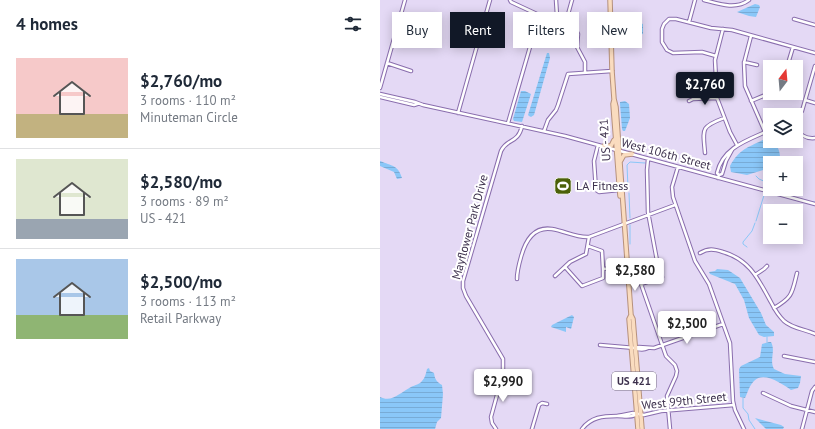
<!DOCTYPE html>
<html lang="en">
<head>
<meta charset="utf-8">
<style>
  body { margin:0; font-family:"PT Sans",sans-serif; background:#f2f2f3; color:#1f2937; height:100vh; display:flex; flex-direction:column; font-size:15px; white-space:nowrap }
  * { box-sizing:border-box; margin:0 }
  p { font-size:13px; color:#747a83 }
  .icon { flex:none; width:22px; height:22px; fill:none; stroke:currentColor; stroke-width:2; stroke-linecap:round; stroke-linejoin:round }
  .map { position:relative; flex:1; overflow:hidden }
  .side { display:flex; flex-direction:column; background:#fff; width:380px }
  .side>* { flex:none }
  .guide { position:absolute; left:12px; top:12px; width:363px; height:36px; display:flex; gap:8px }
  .needle { width:26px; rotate:16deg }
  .buttons { position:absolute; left:383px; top:60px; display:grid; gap:8px }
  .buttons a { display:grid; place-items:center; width:40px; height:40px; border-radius:0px; background:#fff; box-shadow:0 2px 10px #0003; font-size:20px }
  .price { position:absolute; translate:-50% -34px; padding:0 9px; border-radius:4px; background:#fff; color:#222; font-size:13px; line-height:26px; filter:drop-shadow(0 1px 2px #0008) }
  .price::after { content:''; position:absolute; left:50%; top:24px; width:12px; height:9px; margin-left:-6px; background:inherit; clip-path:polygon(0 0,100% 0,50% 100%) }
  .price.on { background:#111827; color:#fff }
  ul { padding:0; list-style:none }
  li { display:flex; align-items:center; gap:12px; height:100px; padding:0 16px }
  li+li { border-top:1px solid #e0e1e3 }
  li span { display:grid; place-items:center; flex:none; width:112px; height:80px; border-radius:0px; color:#555 }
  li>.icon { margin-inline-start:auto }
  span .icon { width:48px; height:48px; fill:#fffc; stroke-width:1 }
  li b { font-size:17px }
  h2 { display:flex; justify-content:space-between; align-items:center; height:48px; padding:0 16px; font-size:17px }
  .chip { padding:0 14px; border-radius:0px; background:#fff; box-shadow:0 2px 10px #0003; font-size:14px; line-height:36px }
  .chip.on { background:#111827; color:#fff }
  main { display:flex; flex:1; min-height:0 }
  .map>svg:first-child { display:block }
</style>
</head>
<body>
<main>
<section class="side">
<h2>4 homes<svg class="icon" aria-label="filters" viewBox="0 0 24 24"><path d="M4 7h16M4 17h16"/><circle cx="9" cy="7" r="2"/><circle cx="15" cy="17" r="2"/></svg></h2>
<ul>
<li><span style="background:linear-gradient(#f6c9c9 70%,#c2b280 0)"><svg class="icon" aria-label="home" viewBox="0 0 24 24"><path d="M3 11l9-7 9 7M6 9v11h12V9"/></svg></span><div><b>$2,760/mo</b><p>3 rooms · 110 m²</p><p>Minuteman Circle</p></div></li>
<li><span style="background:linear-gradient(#dfe7d0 75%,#9aa5b1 0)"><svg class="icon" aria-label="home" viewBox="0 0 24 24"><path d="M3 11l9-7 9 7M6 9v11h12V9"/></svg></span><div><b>$2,580/mo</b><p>3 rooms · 89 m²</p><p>US - 421</p></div></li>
<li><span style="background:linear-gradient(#a9c7e8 70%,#8fb573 0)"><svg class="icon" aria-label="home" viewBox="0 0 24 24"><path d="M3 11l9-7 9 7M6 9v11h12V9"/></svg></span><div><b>$2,500/mo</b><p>3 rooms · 113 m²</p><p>Retail Parkway</p></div></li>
</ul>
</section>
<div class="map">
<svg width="435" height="429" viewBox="0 0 435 429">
  <defs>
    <pattern id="water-rules" width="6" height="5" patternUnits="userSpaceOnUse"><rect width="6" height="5" fill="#8ac7f8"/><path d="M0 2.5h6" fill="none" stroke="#78abd6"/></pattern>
  </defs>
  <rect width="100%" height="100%" fill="#e4d9f5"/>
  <path fill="url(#water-rules)" d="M375,4L379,5L380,7L376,17L369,16L357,12Z
    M260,23L263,24V34L251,36L244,35V26L247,24Z
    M167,53H169L170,58L154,115L151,117L149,116L148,115Z
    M141,91H145L151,94L142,122L134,121L133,119Z
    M245,101L249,104L250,118L245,131H243L242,129L240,104V102Z
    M385,139H390V141H394C398,146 402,156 399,163H390V168L367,175L351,172L350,166C359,149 369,147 385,139Z
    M0,161C12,166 18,165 22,178L17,179L14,172L0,166Z
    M337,269L348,270L360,278L381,313L386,325L394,332V336L384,337L379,335L369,318L364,300L355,284L330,274L329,272L335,271Z
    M192,315L194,317L191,329L186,327V332L171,327L172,325Z
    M389,342H391C396,351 389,360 394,369L405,374L421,376L420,383L418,388L411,390C402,384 384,371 374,381C369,386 368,392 365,398L360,397L359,369L361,366L380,357L382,344Z
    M49,368L50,371L54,373C55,380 57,382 62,385L63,394L61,418L57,422L55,429H0V397C12,403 21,392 31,387C35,385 40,384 42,381C45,378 46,373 47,369Z
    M375,418L401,425L404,427L403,429H386Z"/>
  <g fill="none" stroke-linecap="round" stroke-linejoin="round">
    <path stroke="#8ac7f8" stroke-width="1" d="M376,176L379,179L386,182
      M248,188L247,165L250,162L265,163
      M386,189L387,184
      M249,193L250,218
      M433,202H435
      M376,221L385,192
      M250,225V244
      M367,247L363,244V242L372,231L375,223
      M387,337V342
      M363,398V408L368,414L369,420L375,429"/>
    <defs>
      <path id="minor" d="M130,0L131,2L159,15L177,16L176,0
        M192,0L187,18L190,24L196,30L198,34L197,47L205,62V73
        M324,0C339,4 356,10 369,0
        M414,19L435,25
        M309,22L315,0
        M343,29L335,60L337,98L350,132L357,145
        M371,36L364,63L365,86L385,132
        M336,56L322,52L293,53L287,50L282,42V29L284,24L289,19H296L331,28L352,30L435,53
        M364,62L377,65
        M7,63L31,71
        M407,67L413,47
        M0,88L25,0
        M0,94L35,102L43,105L185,136L435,204
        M0,97L34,105L37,104
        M425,100L435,103
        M309,101L313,99L337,98
        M371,101L390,93
        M78,113L110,0
        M416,118L422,111L435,66
        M128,123L152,40L157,35
        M416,127C420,135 425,139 435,138
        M164,131L168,120L176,110L178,105L188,74L232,71
        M218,145L214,161L216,190L219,192L239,190
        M325,153C323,129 320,127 344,118
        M268,159L267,170L268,212L278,266L282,277L261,284L286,356L295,365L297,371L296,376L287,396L290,429
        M298,167L292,187L293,197L315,261L329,284L350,343L353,401L355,410L364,429
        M339,175L342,174L346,161L352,150
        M338,178L339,175L337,173C343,147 368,140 390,130
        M208,246L222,251L223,269L247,267
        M320,253C328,248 334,249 343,252C371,260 379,281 392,304C395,310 399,316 404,321C413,329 425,329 435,334
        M185,267L202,286L223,278V269
        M375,275L384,269L387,266
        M175,276L190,262L206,254L209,237
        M137,279C137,271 139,264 141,257C145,242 153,226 172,229C185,231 196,238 209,237L295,205
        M394,308C413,297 412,293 417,273
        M220,345L255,348C260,350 264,350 268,348
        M255,348L259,347L274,348L343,324
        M404,356L435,362
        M383,393L411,406L435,412
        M238,416L253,413L264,415L281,411L354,405
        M116,429L112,423L111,417L123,373V359L86,296L83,288V281L121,151C127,138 138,144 142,126
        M152,429L159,405L162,403L167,404
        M202,429C211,417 223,416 237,416C243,416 250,418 255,415
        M422,429L432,391L435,387"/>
      <path id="major" d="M230,0L232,71L234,99L236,107L251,315L249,319L258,429
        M234,100L233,104L240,196
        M224,146H231L234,140
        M240,162L244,155L252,154
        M251,315L253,319L262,429"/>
    </defs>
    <use href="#minor" stroke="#896dad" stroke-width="4.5"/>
    <use href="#major" stroke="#b6917c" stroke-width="5.5"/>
    <use href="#minor" stroke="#fff" stroke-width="2.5"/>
    <use href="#major" stroke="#fadcbf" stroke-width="3.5"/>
  </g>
  <defs>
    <symbol id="stadium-square" viewBox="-11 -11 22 22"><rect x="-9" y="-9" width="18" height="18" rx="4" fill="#4b6008" stroke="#fff"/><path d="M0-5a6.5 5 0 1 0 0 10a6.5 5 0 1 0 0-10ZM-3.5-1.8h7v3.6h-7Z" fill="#fff"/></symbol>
  </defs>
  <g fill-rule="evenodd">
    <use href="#stadium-square" x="173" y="176" width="20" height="20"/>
  </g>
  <g text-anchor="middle" stroke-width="4" stroke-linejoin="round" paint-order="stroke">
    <rect fill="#fff" stroke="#776f82" stroke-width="1" x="232" y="372" width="44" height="18" rx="3"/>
    <g font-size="11" font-weight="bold" fill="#3d314d">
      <text x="254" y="385">US 421</text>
    </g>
    <g font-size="12" fill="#3d314d" stroke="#fff">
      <text transform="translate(225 140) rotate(-94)" y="4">US - 421</text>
      <text transform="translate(286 154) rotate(15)" y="4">West 106th Street</text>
      <text transform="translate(90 227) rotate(-75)" y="4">Mayflower Park Drive</text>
      <text transform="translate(304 401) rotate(-6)" y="4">West 99th Street</text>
    </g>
    <g font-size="12" fill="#3d314d" stroke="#fff" text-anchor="start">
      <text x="196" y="190">LA Fitness</text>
    </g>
  </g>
</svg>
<div class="buttons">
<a><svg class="needle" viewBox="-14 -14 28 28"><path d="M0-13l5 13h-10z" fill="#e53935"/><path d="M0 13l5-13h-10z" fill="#747a83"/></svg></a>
<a><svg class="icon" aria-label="layers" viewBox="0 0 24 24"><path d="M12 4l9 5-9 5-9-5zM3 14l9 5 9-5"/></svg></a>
<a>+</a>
<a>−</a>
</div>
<b class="price on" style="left:325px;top:106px">$2,760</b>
<b class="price" style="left:255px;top:292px">$2,580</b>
<b class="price" style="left:307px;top:345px">$2,500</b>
<b class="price" style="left:123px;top:403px">$2,990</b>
<div class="guide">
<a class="chip">Buy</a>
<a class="chip on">Rent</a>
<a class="chip">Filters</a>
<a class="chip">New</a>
</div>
</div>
</main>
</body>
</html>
